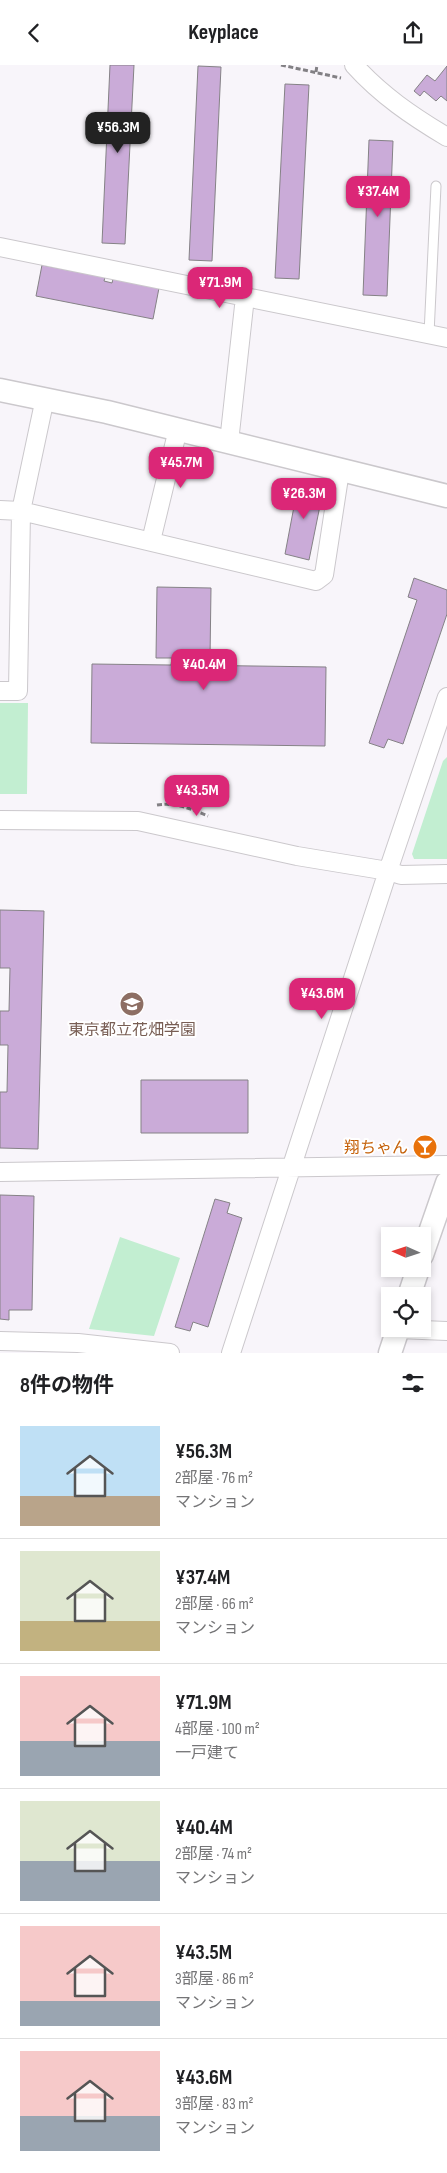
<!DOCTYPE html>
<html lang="ja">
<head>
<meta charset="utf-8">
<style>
  body { margin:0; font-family:"Sofia Sans Condensed","Noto Sans JP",sans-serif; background:#f2f2f2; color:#202124; height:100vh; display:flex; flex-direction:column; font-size:19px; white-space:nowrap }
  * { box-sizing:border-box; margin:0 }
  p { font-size:16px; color:#757577 }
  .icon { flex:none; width:28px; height:28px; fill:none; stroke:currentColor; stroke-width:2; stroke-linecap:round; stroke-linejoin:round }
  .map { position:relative; height:1288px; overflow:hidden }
  .sheet { display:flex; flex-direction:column; background:#fff; flex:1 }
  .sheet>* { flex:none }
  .needle { width:32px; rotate:273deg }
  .fabs { position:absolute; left:381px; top:1162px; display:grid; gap:10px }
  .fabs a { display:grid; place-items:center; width:50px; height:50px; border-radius:0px; background:#fff; box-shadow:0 2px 8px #0003; font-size:25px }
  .price { position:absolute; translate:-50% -42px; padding:0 11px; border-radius:10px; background:#db2777; color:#fff; font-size:16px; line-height:32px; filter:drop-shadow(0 1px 2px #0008) }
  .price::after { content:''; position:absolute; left:50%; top:30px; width:15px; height:11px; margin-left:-8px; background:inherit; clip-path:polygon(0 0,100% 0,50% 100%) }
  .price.on { background:#222; color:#fff }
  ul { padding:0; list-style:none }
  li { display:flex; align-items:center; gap:15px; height:125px; padding:0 20px }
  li+li { border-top:1px solid #e0e0e0 }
  li span { display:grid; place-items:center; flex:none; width:140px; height:100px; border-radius:0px; color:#555 }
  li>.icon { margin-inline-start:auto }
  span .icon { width:60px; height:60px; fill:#fffc; stroke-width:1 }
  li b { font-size:21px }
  h2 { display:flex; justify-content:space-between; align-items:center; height:60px; padding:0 20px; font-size:21px }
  header { display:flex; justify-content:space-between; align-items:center; height:65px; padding:0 20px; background:#fff; font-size:22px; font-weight:700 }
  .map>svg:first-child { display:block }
</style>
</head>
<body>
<header><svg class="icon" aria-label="back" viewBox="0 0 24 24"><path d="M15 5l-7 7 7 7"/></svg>Keyplace<svg class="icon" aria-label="share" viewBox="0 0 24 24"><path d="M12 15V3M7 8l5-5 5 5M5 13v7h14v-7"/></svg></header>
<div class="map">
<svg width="447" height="1288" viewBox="0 0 447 1288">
  <rect width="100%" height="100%" fill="#f8f5fa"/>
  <path fill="#c2eed1" d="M0,638H28L27,729H0Z
    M447,692V794H414L412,789L443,696Z
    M120,1172L180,1193L154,1271L89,1264Z"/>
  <path fill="#caabd8" stroke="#858286" d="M110,0H134L125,179L102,178Z
    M198,1L221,2L212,196L189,195Z
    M447,1V36L441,31L436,36L424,26L420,31L414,26L427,10L435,16Z
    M285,19L309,20L299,214L275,213Z
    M369,75L393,76L387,231L363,230Z
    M42,200L105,212L104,216L112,218L113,214L159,223L153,254L36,231Z
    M299,415L324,421L309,495L285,489Z
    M414,513L447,525V549L403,679L388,674L384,683L369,678L417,535L408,532Z
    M157,522L211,523L210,593H181V600L326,602L325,681L91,678L92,599L171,600L172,593H156Z
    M0,845L44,846L38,1084L0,1083V1027H7L8,980H0V946H9L10,903H0Z
    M141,1015H248V1068H141Z
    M0,1130L34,1131L32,1245H9V1255L0,1254Z
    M215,1134L230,1138L227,1148L242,1153L208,1262L193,1257L190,1266L175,1262Z"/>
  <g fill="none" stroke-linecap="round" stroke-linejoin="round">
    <defs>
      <path id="service" d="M429,269L436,121"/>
      <path id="minor" d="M354,0C381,30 412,51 447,72
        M0,182L447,273
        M229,377L245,232
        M0,445L21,446L316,516L324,510L340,406
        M151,476L178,364
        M0,626H18L21,446L45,333
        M0,755L138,756L297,791L388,806L401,810L447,809
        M0,1107L447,1100
        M398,1264L447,1266
        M0,1276L78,1278L170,1288
        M231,1288L388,806L447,632"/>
      <path id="tertiary" d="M0,325L107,347L447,431
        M422,1190L447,1118
        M409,1231L418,1204
        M390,1288L398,1264"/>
    </defs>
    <use href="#service" stroke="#cbc8cc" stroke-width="11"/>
    <use href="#minor" stroke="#cbc8cc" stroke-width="20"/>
    <use href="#tertiary" stroke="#cbc8cc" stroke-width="25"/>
    <path stroke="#828084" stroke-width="3" stroke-dasharray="5 2.5" stroke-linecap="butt" d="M281,0L341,13
      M316,7L317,0
      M157,740C176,737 191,744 208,751"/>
    <use href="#service" stroke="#fff" stroke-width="9"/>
    <use href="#minor" stroke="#fff" stroke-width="18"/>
    <use href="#tertiary" stroke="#fff" stroke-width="22"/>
  </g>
  <defs>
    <symbol id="school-disc" viewBox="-11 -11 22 22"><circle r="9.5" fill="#8d6e63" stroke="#fff"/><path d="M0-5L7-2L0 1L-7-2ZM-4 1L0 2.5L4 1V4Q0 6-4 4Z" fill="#fff"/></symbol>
    <symbol id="bar-disc" viewBox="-11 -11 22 22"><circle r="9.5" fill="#e8710a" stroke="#fff"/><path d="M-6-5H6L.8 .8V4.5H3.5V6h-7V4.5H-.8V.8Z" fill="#fff"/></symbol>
  </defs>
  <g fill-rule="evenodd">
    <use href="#school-disc" x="118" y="925" width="28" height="28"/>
    <use href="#bar-disc" x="411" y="1068" width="28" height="28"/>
  </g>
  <g text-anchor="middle" stroke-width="4" stroke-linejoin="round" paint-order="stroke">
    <g font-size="16" fill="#785e54" stroke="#fff">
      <text x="132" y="970">東京都立花畑学園</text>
    </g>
    <g font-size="16" fill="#c56008" stroke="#fff" text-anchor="end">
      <text x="408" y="1088">翔ちゃん</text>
    </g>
  </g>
</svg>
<div class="fabs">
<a><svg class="needle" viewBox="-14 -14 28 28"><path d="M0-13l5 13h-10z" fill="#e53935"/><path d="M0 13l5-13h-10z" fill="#757577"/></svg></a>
<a><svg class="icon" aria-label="locate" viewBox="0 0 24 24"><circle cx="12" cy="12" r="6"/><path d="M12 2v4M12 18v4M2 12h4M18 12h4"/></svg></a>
</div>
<b class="price on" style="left:118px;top:89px">¥56.3M</b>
<b class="price" style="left:378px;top:153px">¥37.4M</b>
<b class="price" style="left:220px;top:244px">¥71.9M</b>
<b class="price" style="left:181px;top:424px">¥45.7M</b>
<b class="price" style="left:304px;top:455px">¥26.3M</b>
<b class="price" style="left:204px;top:626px">¥40.4M</b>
<b class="price" style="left:197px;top:752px">¥43.5M</b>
<b class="price" style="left:322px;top:955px">¥43.6M</b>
</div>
<section class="sheet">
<h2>8件の物件<svg class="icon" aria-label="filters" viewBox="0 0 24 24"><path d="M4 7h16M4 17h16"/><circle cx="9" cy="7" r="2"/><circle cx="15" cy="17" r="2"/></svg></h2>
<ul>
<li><span style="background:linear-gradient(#bfe0f5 70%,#b9a48a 0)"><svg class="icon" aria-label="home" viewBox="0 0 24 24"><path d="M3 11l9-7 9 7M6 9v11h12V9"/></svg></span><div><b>¥56.3M</b><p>2部屋 · 76 m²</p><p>マンション</p></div></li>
<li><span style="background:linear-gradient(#dfe7d0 70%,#c2b280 0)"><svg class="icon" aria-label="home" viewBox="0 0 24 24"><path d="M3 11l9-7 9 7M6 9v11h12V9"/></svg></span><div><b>¥37.4M</b><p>2部屋 · 66 m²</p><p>マンション</p></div></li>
<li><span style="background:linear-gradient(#f6c9c9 65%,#9aa5b1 0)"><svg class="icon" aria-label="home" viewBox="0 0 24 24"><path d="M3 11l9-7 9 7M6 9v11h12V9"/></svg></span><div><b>¥71.9M</b><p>4部屋 · 100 m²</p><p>一戸建て</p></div></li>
<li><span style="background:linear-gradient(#dfe7d0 60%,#9aa5b1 0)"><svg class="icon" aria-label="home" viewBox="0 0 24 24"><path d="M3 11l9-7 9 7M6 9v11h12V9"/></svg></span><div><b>¥40.4M</b><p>2部屋 · 74 m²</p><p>マンション</p></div></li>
<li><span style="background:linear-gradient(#f6c9c9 75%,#9aa5b1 0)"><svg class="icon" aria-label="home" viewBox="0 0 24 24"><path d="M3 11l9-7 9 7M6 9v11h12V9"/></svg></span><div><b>¥43.5M</b><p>3部屋 · 86 m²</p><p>マンション</p></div></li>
<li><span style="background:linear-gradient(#f6c9c9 65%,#9aa5b1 0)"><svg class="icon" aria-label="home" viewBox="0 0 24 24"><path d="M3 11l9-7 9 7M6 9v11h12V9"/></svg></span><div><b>¥43.6M</b><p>3部屋 · 83 m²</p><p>マンション</p></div></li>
</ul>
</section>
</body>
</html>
